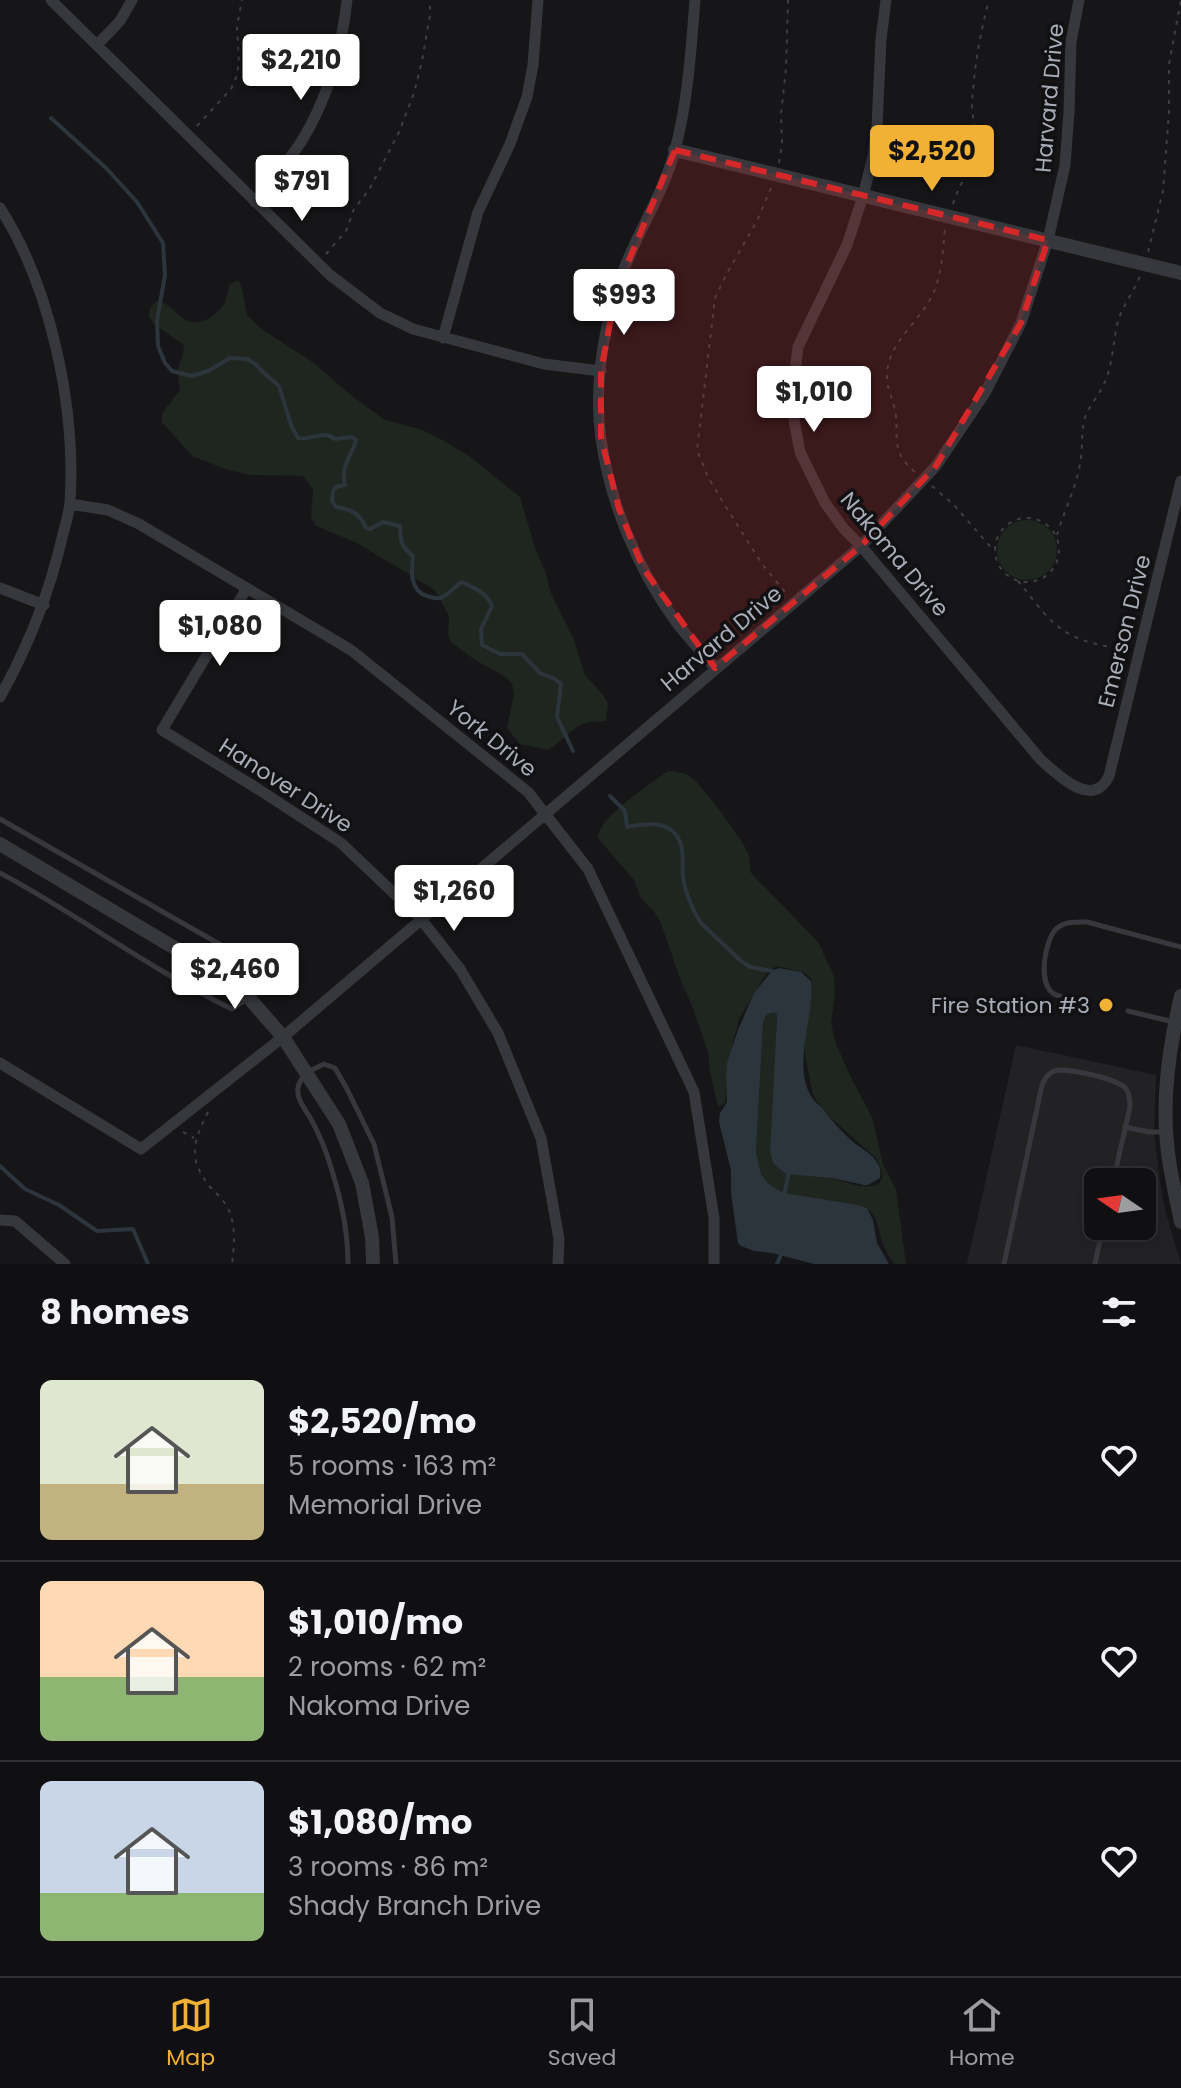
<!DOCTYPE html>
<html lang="en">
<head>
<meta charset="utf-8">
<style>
  body { margin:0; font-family:Poppins,sans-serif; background:#1e1e20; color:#f1f3f6; height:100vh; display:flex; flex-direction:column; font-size:30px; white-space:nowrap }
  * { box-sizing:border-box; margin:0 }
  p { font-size:26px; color:#9c9d9f }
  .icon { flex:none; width:44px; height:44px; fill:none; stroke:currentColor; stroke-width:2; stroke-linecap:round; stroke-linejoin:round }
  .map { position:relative; height:1264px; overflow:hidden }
  .panel { display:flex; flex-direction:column; background:#101012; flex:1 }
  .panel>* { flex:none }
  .needle { width:52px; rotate:283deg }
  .fabs { position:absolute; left:1084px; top:1168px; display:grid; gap:16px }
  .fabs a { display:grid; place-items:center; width:72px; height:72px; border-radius:12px; background:#101012; box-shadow:0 4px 12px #0003,0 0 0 2px #303032; font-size:40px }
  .price { position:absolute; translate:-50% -68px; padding:0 18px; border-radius:8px; background:#fff; color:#222; font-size:26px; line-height:52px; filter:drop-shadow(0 2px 4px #0008) }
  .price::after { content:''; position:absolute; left:50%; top:48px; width:24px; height:18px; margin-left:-12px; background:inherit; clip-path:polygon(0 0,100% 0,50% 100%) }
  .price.current { background:#f2b134; color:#111 }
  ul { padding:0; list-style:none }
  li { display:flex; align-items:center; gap:24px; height:200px; padding:0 40px }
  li+li { border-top:2px solid #303032 }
  li span { display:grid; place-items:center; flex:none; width:224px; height:160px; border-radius:12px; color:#555 }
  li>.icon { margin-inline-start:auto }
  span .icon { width:96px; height:96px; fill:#fffc; stroke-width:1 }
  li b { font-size:34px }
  h2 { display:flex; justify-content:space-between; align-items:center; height:96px; padding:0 40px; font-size:34px }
  .tab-bar { display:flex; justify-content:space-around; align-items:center; height:112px; border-top:2px solid #303032; background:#101012; font-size:22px; color:#9c9d9f }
  .tab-bar a { display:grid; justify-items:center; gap:4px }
  .tab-bar .current { color:#f2b134 }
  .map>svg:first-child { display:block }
</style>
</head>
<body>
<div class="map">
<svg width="1181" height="1264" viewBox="0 0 1181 1264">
  <rect width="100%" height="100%" fill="#161618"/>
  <path fill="#222225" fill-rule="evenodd" d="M1016,1045L1156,1075L1154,1134L1160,1181L1166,1214L1181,1264H967ZM1098,1182H1142V1226H1098Z"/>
  <path fill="#1e261f" d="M238,280L242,288L247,315L260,328L314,363L348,393L385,420L420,429L437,437L469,456L520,497L535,548L546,573L550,591L574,640L585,675L604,696L608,704L606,721C600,722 592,721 586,723C574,726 560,743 548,750L520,744L507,728L514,694L512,684L506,677L475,660L452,643L448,635L449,616L435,590L357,543L316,526L311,518L313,490L303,476L250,475L225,469L192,456L162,422V413L180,390L177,371L183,354L184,345L154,324L149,317L150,308L157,301C170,303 174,312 184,319C198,328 216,317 224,304C227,299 228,291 229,285Z
    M997 550a30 30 0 1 1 60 0a30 30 0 1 1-60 0Z
    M668,771C677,771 685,773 692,778C701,784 747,845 749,855C750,861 750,867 751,873L818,942L834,976L835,995L831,1023L835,1041L850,1076L872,1117L883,1164L896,1190L906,1264H894C891,1258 886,1252 884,1246C876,1229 881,1214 861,1206L788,1195L770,1185L761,1174L756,1152L763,1024L766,1015L774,1012L777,1015L770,1152L786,1174C801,1175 819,1174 833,1178C848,1183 864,1190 879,1184L883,1176L877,1159L831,1118L816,1100L812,1091L805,1054L804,1022L812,979L805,973L777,966L768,971L739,1019L727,1068L725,1103L718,1107L710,1072L708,1052L693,1008L681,981L660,921L655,913L641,898L634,880L598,838C599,816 650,785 668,771Z"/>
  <path fill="#2c353c" d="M779,968L801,972L811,981C815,1016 792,1063 811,1096C814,1102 820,1105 824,1110C832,1121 841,1131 852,1141C860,1148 870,1152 876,1161C880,1166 881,1171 880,1178L868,1185H864L832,1178L786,1174L773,1163L770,1152L777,1015L774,1012L766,1015L763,1024L756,1152L761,1174L770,1185L784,1193L858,1205L867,1208L873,1220L877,1243L889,1264H814L772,1253L754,1251L741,1246L738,1243L731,1193V1170L719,1122L720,1113L727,1102L726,1076L727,1063L738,1030L754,993L771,972Z"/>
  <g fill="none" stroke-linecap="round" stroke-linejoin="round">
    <path stroke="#2c353c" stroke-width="4" d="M51,118L106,168L137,202L163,243L165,275L157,321L158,346L165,363L172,371L192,376L208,371L230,358L247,359L254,363L264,373L279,386L291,425L298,438C312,441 322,429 335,439L352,437L356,440C352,455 340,467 345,485L336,487L333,491L332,501L336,507C352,509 360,514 366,528L370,529L383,522L400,526C401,542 400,545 413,556C411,571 410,591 427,596C431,597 436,599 440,598C447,596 455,587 461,582C474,588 486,592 492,606L481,629L482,645L500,654H522L540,673L555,679L561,684L557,717L573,751
      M610,796L625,811L627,827C647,823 673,819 681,845C684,854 682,866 683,877C685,892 693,912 702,924L741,961L750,967L777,972
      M0,1166L25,1189L59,1205L97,1231L133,1229L148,1264
      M784,1197L789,1171
      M777,1264L783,1250"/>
    <path stroke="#3d3f44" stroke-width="2" stroke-dasharray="4 6" stroke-linecap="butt" d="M197,126L231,89L236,78L239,63L237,26L242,0
      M779,163L782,143L781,114L786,68L788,0
      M771,188L757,221L726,275L715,298L697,450L708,477L724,504L762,564L785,592
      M953,204C959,184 972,168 975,147C977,132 972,118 972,104C974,69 980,33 989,0
      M1148,252L1163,191L1169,112V64L1181,0
      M326,254L346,231L354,209L369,190L399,132L414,93L422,61L430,15V0
      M915,472C892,452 898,443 896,417C895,402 886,389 887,374C888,341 924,319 935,289C942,270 943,249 945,228
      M932,486L954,505L994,551
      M995 550a32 32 0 1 1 64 0a32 32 0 1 1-64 0Z
      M1057,535C1064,511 1076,488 1080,464C1083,450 1081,435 1084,421C1088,406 1099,396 1105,382C1113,363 1113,341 1118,321C1123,305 1134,292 1140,276
      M1018,581C1034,600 1049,624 1071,635C1088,644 1108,646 1126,651
      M208,1112C193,1142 187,1159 211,1188C218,1195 227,1204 230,1213C236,1230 234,1247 232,1264
      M183,1132L194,1138"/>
    <path stroke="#37383d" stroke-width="5" d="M0,819L221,945L254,972L258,985L249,998L232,1009C151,970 79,915 0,873
      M1079,1000C1072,998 1061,998 1054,994C1037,984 1045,940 1056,929C1065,921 1076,922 1087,922L1181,947
      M1128,1011L1174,1022
      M1125,1127L1149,1132H1163
      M348,1264C348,1226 339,1191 327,1155C323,1144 318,1132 312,1121C307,1111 296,1100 298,1088C300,1075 313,1069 324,1064L335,1068L347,1089L374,1144L392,1217L396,1264
      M1004,1264L1042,1085C1045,1079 1047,1074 1054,1071C1065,1067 1120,1079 1126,1089C1130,1094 1130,1101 1130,1107L1113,1182
      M1095,1264L1103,1226"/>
    <path stroke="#37383d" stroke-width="11" d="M51,0L330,275L380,313L413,329L544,364L601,371
      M695,0C691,50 688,101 675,150C662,199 631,241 617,289C602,335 594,391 601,439C610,503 638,570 676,622C688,638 703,653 715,668
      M886,0L881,39L877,127L873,156L863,196L847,245L798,347L791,404L800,452L825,503L844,529L861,546L1041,760C1058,775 1093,810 1109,776L1181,481
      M97,45L120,21L132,0
      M255,202C271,183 287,163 301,142C327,101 342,48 347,0
      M0,208C51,287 76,408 70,502C69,514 65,526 62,538C49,594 28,647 0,697
      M443,338L478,212L510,144L527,97L533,65L538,0
      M70,504L108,510L139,524L351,650L528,792L588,869L694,1092L714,1218V1264
      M0,588L44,605
      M247,588L162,730L258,789L341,843L421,919L460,969L498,1033L541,1138L559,1239L558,1264
      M0,1063L141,1149L283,1037L861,546L936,466L985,393L1021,323L1048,240L1065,165L1069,112L1071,42L1079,0
      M0,1220L15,1221L65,1264"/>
    <path stroke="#37383d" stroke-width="14" d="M675,150L1181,273
      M0,844L200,963L249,998L283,1037L339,1124L362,1183L372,1237L373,1264
      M1181,996C1170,1043 1162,1095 1167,1143C1169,1169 1176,1196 1181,1222"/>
  </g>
  <path fill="#d62828" fill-opacity="0.2" stroke="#d62828" stroke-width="6" stroke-dasharray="16 10" stroke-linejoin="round" d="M675,150L1048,240L1021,323L936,466L861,546L715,668L643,568L619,509L601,437V371L616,291Z"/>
  <circle fill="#f2b134" stroke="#111113" stroke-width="3" cx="1106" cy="1005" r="8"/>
  <g text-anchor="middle" stroke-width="7" stroke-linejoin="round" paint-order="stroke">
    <g font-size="22" fill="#a8adb8" stroke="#111113">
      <text transform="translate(1049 98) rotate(-85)" y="8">Harvard Drive</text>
      <text transform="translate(895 554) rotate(50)" y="8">Nakoma Drive</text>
      <text transform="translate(1124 631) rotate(-76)" y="8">Emerson Drive</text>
      <text transform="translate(721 638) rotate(-40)" y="8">Harvard Drive</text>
      <text transform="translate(492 738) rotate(39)" y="8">York Drive</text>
      <text transform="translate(286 785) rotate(33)" y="8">Hanover Drive</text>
    </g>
    <g font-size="22" fill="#a8adb8" stroke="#111113" text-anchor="end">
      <text x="1090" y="1013">Fire Station #3</text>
    </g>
  </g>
</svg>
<div class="fabs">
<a><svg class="needle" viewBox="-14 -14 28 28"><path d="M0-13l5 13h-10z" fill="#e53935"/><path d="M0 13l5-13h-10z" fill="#9c9d9f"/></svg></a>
</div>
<b class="price" style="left:301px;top:102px">$2,210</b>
<b class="price current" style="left:932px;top:193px">$2,520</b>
<b class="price" style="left:302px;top:223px">$791</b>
<b class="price" style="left:624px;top:337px">$993</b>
<b class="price" style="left:814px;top:434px">$1,010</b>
<b class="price" style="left:220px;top:668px">$1,080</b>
<b class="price" style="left:454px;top:933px">$1,260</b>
<b class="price" style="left:235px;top:1011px">$2,460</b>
</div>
<section class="panel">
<h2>8 homes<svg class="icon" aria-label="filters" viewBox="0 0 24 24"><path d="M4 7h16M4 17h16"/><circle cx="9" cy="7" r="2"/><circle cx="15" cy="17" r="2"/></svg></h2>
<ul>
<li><span style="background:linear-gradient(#dfe7d0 65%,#c2b280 0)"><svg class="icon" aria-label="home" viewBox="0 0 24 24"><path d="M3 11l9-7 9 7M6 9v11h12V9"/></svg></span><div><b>$2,520/mo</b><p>5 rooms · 163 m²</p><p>Memorial Drive</p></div><svg class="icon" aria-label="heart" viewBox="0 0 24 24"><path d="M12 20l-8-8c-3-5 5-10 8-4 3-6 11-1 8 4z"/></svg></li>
<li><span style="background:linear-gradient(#ffd9b3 60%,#8fb573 0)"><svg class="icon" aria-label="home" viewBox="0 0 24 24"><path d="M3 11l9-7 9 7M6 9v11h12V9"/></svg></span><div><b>$1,010/mo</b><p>2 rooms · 62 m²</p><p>Nakoma Drive</p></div><svg class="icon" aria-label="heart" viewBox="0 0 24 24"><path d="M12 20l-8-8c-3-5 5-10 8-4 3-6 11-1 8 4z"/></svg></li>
<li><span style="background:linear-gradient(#c9d6e8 70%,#8fb573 0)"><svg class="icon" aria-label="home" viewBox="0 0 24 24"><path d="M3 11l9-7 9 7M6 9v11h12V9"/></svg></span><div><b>$1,080/mo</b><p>3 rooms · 86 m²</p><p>Shady Branch Drive</p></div><svg class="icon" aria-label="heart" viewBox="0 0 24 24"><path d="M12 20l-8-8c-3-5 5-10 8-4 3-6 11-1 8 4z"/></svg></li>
</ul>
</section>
<nav class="tab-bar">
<a class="current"><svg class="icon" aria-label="map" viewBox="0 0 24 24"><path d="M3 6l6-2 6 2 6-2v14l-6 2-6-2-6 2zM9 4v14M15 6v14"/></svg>Map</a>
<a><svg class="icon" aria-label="saved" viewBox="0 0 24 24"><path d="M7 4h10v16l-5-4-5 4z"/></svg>Saved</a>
<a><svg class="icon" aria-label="home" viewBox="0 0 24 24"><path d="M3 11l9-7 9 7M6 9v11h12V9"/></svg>Home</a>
</nav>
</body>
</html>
